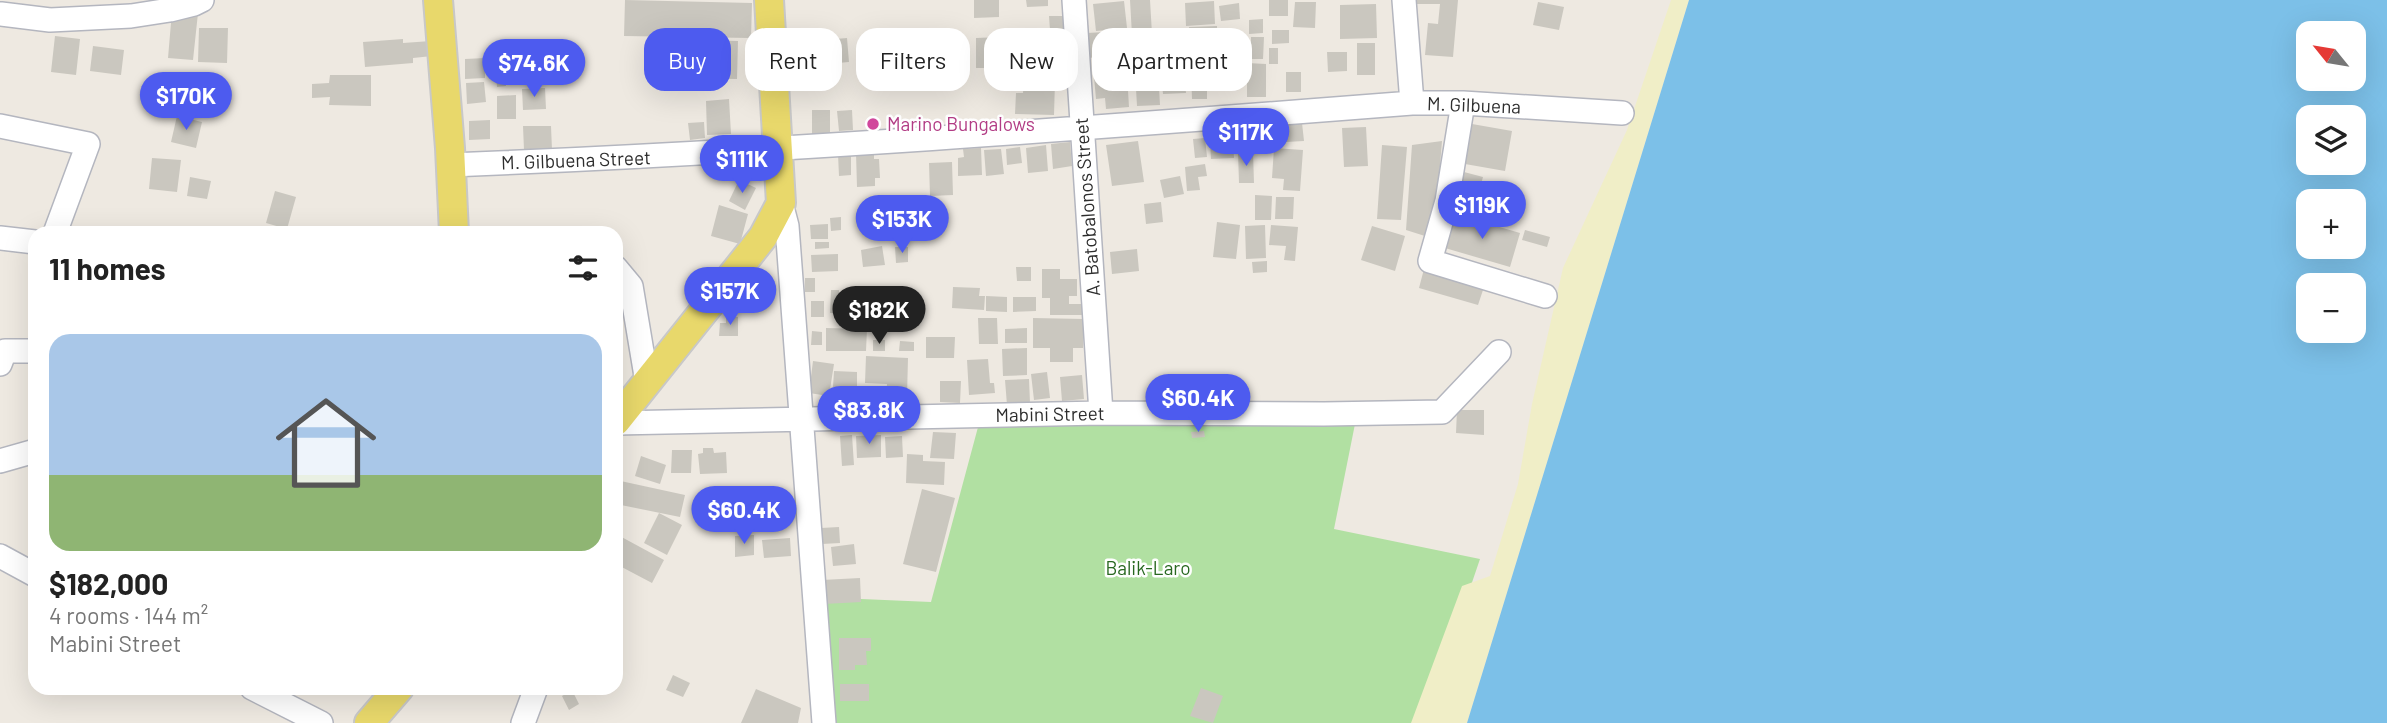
<!DOCTYPE html>
<html lang="en">
<head>
<meta charset="utf-8">
<style>
  body { margin:0; font-family:Barlow,sans-serif; background:#f2f2f2; color:#222; height:100vh; display:flex; flex-direction:column; font-size:26px; white-space:nowrap }
  * { box-sizing:border-box; margin:0 }
  p { font-size:23px; color:#767676 }
  .icon { flex:none; width:38px; height:38px; fill:none; stroke:currentColor; stroke-width:2; stroke-linecap:round; stroke-linejoin:round }
  .map { position:relative; flex:1; overflow:hidden }
  .panel { position:absolute; left:28px; top:226px; width:595px; height:469px; display:flex; flex-direction:column; background:#fff; border-radius:21px; box-shadow:0 7px 28px #0002 }
  .panel>* { flex:none }
  .guide { position:absolute; left:644px; top:28px; width:665px; height:63px; display:flex; gap:14px }
  .needle { width:46px; rotate:300deg }
  .controls { position:absolute; left:2296px; top:21px; display:grid; gap:14px }
  .controls a { display:grid; place-items:center; width:70px; height:70px; border-radius:14px; background:#fff; box-shadow:0 7px 28px #0002; font-size:35px }
  .price { position:absolute; translate:-50% -60px; padding:0 16px; border-radius:24px; background:#4d5bef; color:#fff; font-size:23px; line-height:46px; filter:drop-shadow(0 2px 4px #0008) }
  .price::after { content:''; position:absolute; left:50%; top:42px; width:21px; height:16px; margin-left:-10px; background:inherit; clip-path:polygon(0 0,100% 0,50% 100%) }
  .price.current { background:#222; color:#fff }
  ul { padding:0; list-style:none }
  li { display:grid; align-content:center; gap:14px; height:371px; padding:0 21px }
  li+li { border-top:2px solid #e0e0e0 }
  li span { display:grid; place-items:center; height:217px; border-radius:21px; color:#555 }
  li>.icon { margin-inline-start:auto }
  span .icon { width:126px; height:126px; fill:#fffc; stroke-width:1 }
  li b { font-size:30px }
  h2 { display:flex; justify-content:space-between; align-items:center; height:84px; padding:0 21px; font-size:30px }
  .tag { padding:0 24px; border-radius:21px; background:#fff; box-shadow:0 7px 28px #0002; font-size:24px; line-height:63px }
  .tag.current { background:#4d5bef; color:#fff }
  .map>svg:first-child { display:block }
</style>
</head>
<body>
<div class="map">
<svg width="2387" height="723" viewBox="0 0 2387 723">
  <rect width="100%" height="100%" fill="#eee9e1"/>
  <path fill="#b1e0a2" d="M1357,414L1334,529L1480,559L1424,723H824L815,597L931,602L981,416Z"/>
  <path fill="#f0eec7" d="M1671,0H1689L1467,723H1411L1462,586L1490,576L1518,484L1532,404L1563,268L1627,130Z"/>
  <path fill="#7cc0e8" fill-rule="evenodd" d="M1689,0H2387V723H1467ZM2308,33H2354V79H2308ZM2308,117H2354V163H2308ZM2308,201H2354V247H2308ZM2308,285H2354V331H2308Z"/>
  <path fill="#cac7bf" d="M625,0L752,3L751,38L624,36Z
    M974,0H999V17L974,18Z
    M1026,0H1048V6L1027,7Z
    M1130,0H1150L1152,34L1132,35Z
    M1269,0H1288V16H1269Z
    M1416,0H1458L1453,57L1425,55L1428,23L1438,24L1440,4H1416Z
    M1124,1L1127,28L1096,31L1093,4Z
    M1214,1L1215,24L1186,26L1185,3Z
    M1295,2H1316L1315,28L1293,27Z
    M1538,2L1564,7L1559,30L1533,25Z
    M1239,3L1240,19L1221,21L1219,6Z
    M1376,4L1377,38L1340,39V5Z
    M172,11L198,13L193,60L168,58Z
    M1049,16H1063L1064,29L1050,30Z
    M1263,19V33L1249,34V20Z
    M1217,26V37H1205L1206,63L1190,64L1189,27Z
    M199,28H228L227,63L198,62Z
    M1182,29L1184,56L1161,57L1160,31Z
    M1272,30H1289V43L1272,44Z
    M1123,31L1125,65L1096,67V57L1089,58L1087,33Z
    M1032,35H1059L1060,65L1033,66Z
    M55,36L80,39L76,75L51,72Z
    M1001,37V68H976V38Z
    M1251,37H1264L1263,59H1251Z
    M847,38L849,62L814,65L812,41Z
    M403,39V43L431,41L432,56L413,58V63L365,67L363,42Z
    M663,39L738,41L737,79L662,78Z
    M1357,43H1375V75H1357Z
    M93,46L124,50L121,75L90,71Z
    M1269,48H1278V64H1269Z
    M1327,52H1347V71L1328,72Z
    M485,58V78L465,79V59Z
    M1247,63L1266,64V97H1247Z
    M1158,70L1160,105L1137,106L1135,71Z
    M1191,71H1213V80H1207V99H1192Z
    M1286,72H1301V92H1286Z
    M1184,73L1186,93L1163,94L1161,74Z
    M1127,74L1129,107L1106,109L1105,98L1096,99L1094,77Z
    M330,75H371V106L329,105L330,97L312,98V84L329,83Z
    M504,75L506,86L497,87L496,76Z
    M1024,80L1055,81L1054,115L1015,114L1016,93H1023Z
    M484,82L486,102L467,104L466,83Z
    M545,88L546,109L523,110L522,89Z
    M516,95V119H497V96Z
    M729,99L731,134L707,135L706,101Z
    M812,110H830V134H812Z
    M852,110L853,130L839,131L837,111Z
    M177,116L202,122L196,148L171,142Z
    M490,120V139L469,140V121Z
    M704,122L705,138L690,140L688,123Z
    M1302,123L1304,141L1286,142L1285,125Z
    M1472,124L1512,131L1505,171L1465,164Z
    M523,126H551L552,150H524Z
    M1366,127L1368,166L1344,167L1342,128Z
    M1205,138L1207,157L1195,158L1193,139Z
    M1138,141L1144,182L1112,186L1106,145Z
    M1233,141L1234,158L1211,159L1210,142Z
    M1442,141L1438,191L1425,236L1406,230L1412,145Z
    M1070,142L1072,166L1053,169L1051,144Z
    M1046,145L1048,171L1028,173L1026,148Z
    M1382,145L1407,147L1401,220L1377,219Z
    M1020,147L1022,163L1007,165L1006,149Z
    M981,148L982,175L958,176V158L964,157L963,149Z
    M1274,148L1303,150L1300,191L1283,190L1284,179L1272,178Z
    M1001,149L1004,174L986,176L984,150Z
    M1238,152H1253L1254,183H1239Z
    M851,153V175L839,176L838,154Z
    M856,153H874V159H879L880,178H875V186L857,187Z
    M152,158L181,160L177,192L149,189Z
    M952,162L953,195L930,196L929,163Z
    M1205,164L1207,176L1198,177L1200,190L1187,191L1185,167Z
    M1464,172L1483,177L1475,206L1456,200Z
    M1180,176L1184,194L1164,198L1160,180Z
    M190,177L211,181L207,199L187,196Z
    M739,180L756,188L745,210L729,201Z
    M275,191L296,197L287,229L266,223Z
    M1255,195L1272,196L1271,220H1255Z
    M1276,197H1294L1293,219H1275Z
    M1161,202L1163,222L1146,224L1144,204Z
    M719,205L748,214L740,244L711,236Z
    M1455,214L1520,233L1510,267L1445,248Z
    M841,217V230L831,231L830,218Z
    M1217,222L1240,225L1236,259L1213,257Z
    M828,224V239H811L810,225Z
    M1265,225L1266,258L1246,259L1245,226Z
    M1271,225L1298,227L1295,261L1284,260L1286,246L1269,245Z
    M1372,226L1405,236L1395,271L1361,260Z
    M1525,230L1550,237L1547,247L1522,240Z
    M815,242H829V248L815,249Z
    M882,246L885,265L863,267L861,250Z
    M895,247H908V262L896,263Z
    M1137,249L1139,271L1112,274L1110,252Z
    M838,254V271L812,272L811,255Z
    M1267,261V272L1253,273L1252,262Z
    M1016,267H1031V281H1017Z
    M1042,269H1060V279H1077V296H1069V304H1082V315H1050V298H1042Z
    M1424,269L1484,287L1478,305L1419,288Z
    M805,278H815V292H805Z
    M953,287L980,288L979,296H985L984,310L952,308Z
    M831,290H839V296H856L855,314L830,313Z
    M986,296L1007,297V312L986,311Z
    M1013,297H1036V311L1013,312Z
    M811,301H824V317H811Z
    M726,316L738,317V336H719L720,323H726Z
    M978,318H997L998,344H979Z
    M1033,318L1084,319L1083,348H1073V362H1050V348H1033Z
    M826,328L867,329L866,351H826Z
    M1027,328V343H1005V329Z
    M812,331L822,332V345H811Z
    M926,337H955L954,358H926Z
    M873,340H885V351H873Z
    M900,341L914,342V351H899Z
    M1027,348V375L1003,376L1002,349Z
    M866,356L908,358L907,396L886,395L887,384L865,383Z
    M988,359L990,383H994L995,393L969,395L967,360Z
    M813,361L834,364L829,396L809,393Z
    M834,371L857,372V388L833,387Z
    M1047,372L1050,398L1034,400L1031,374Z
    M1082,375L1084,399L1062,401L1060,377Z
    M1029,379L1030,403L1007,405L1005,380Z
    M940,381H961L960,403L940,402Z
    M862,388L879,389L878,401H861Z
    M836,394H851V402L836,401Z
    M1457,410H1484V435L1456,433Z
    M1204,431L1205,437L1192,438L1191,432Z
    M933,432L956,433L954,459L930,458Z
    M852,435L854,465L842,466L840,436Z
    M881,435V457L857,458L856,436Z
    M902,436L903,457L886,458L885,437Z
    M703,448H713L714,453L726,452L727,473L700,474L698,454L703,453Z
    M672,450H692L691,473H671Z
    M907,454L923,455V461L945,462L944,485L906,483Z
    M641,456L666,465L660,484L635,476Z
    M616,480L685,495L680,517L616,504Z
    M922,489L955,498L936,572L903,564Z
    M711,492L728,494L727,506L709,504Z
    M782,504L783,525L746,527L745,506Z
    M719,509L738,514L734,528L716,523Z
    M659,513L682,525L667,555L644,543Z
    M839,527L840,543L822,544L821,528Z
    M616,534L664,560L652,583L616,564Z
    M754,535V555L735,557V536Z
    M790,538L791,556L764,558L762,540Z
    M854,544L856,564L833,566L831,547Z
    M860,578L861,602L824,604L822,580Z
    M839,638H871V651H866L867,665H855V670H839Z
    M673,675L690,683L683,697L666,690Z
    M840,684H869V701H840Z
    M1201,688L1223,696L1213,723L1190,716Z
    M756,689L801,708L798,723H741Z
    M572,690L579,704L569,710L562,696Z"/>
  <g fill="none" stroke-linecap="round" stroke-linejoin="round">
    <defs>
      <path id="minor" d="M1074,0L1101,413
        M1404,0L1412,103
        M1,14L50,20L131,16L170,10L194,4L202,0
        M1463,103L1447,201L1430,261L1545,296
        M0,126L88,144L55,233
        M451,165C772,152 1092,128 1412,103H1463L1622,113
        M781,203L787,226L824,723
        M0,238L35,242
        M616,268L631,286L647,382
        M0,364L5,351H35
        M616,423L1101,413L1324,414L1442,412L1499,352
        M0,461L35,451
        M0,556L35,575
        M252,688L321,723
        M523,723L536,688"/>
      <path id="major" d="M438,0L450,148L454,233
        M616,421L763,237L781,203L769,0
        M369,723L399,688"/>
    </defs>
    <use href="#minor" stroke="#b4b6bf" stroke-width="26"/>
    <use href="#major" stroke="#c8c8c8" stroke-width="32"/>
    <use href="#minor" stroke="#fff" stroke-width="23"/>
    <use href="#major" stroke="#e8d86b" stroke-width="28"/>
  </g>
  <circle fill="#d1479c" stroke="#fff" stroke-width="2.5" cx="873" cy="124" r="7"/>
  <g text-anchor="middle" stroke-width="5" stroke-linejoin="round" paint-order="stroke">
    <g font-size="19" fill="#2d2d2d" stroke="#fff">
      <text transform="translate(1474 105) rotate(2)" y="7">M. Gilbuena</text>
      <text transform="translate(576 160) rotate(-2)" y="7">M. Gilbuena Street</text>
      <text transform="translate(1087 207) rotate(-94)" y="7">A. Batobalonos Street</text>
      <text transform="translate(1050 414) rotate(-1)" y="7">Mabini Street</text>
    </g>
    <g font-size="19" fill="#b23c85" stroke="#fff" text-anchor="start">
      <text x="887" y="131">Marino Bungalows</text>
    </g>
    <g font-size="19" fill="#286820" stroke="#fff">
      <text x="1148" y="575">Balik-Laro</text>
    </g>
  </g>
</svg>
<div class="controls">
<a><svg class="needle" viewBox="-14 -14 28 28"><path d="M0-13l5 13h-10z" fill="#e53935"/><path d="M0 13l5-13h-10z" fill="#767676"/></svg></a>
<a><svg class="icon" aria-label="layers" viewBox="0 0 24 24"><path d="M12 4l9 5-9 5-9-5zM3 14l9 5 9-5"/></svg></a>
<a>+</a>
<a>−</a>
</div>
<b class="price" style="left:534px;top:99px">$74.6K</b>
<b class="price" style="left:186px;top:132px">$170K</b>
<b class="price" style="left:1246px;top:168px">$117K</b>
<b class="price" style="left:742px;top:195px">$111K</b>
<b class="price" style="left:1482px;top:241px">$119K</b>
<b class="price" style="left:902px;top:255px">$153K</b>
<b class="price" style="left:730px;top:327px">$157K</b>
<b class="price current" style="left:879px;top:346px">$182K</b>
<b class="price" style="left:1198px;top:434px">$60.4K</b>
<b class="price" style="left:869px;top:446px">$83.8K</b>
<b class="price" style="left:744px;top:546px">$60.4K</b>
<div class="guide">
<a class="tag current">Buy</a>
<a class="tag">Rent</a>
<a class="tag">Filters</a>
<a class="tag">New</a>
<a class="tag">Apartment</a>
</div>
<section class="panel">
<h2>11 homes<svg class="icon" aria-label="filters" viewBox="0 0 24 24"><path d="M4 7h16M4 17h16"/><circle cx="9" cy="7" r="2"/><circle cx="15" cy="17" r="2"/></svg></h2>
<ul>
<li><span style="background:linear-gradient(#a9c7e8 65%,#8fb573 0)"><svg class="icon" aria-label="home" viewBox="0 0 24 24"><path d="M3 11l9-7 9 7M6 9v11h12V9"/></svg></span><div><b>$182,000</b><p>4 rooms · 144 m²</p><p>Mabini Street</p></div></li>
</ul>
</section>
</div>
</body>
</html>
